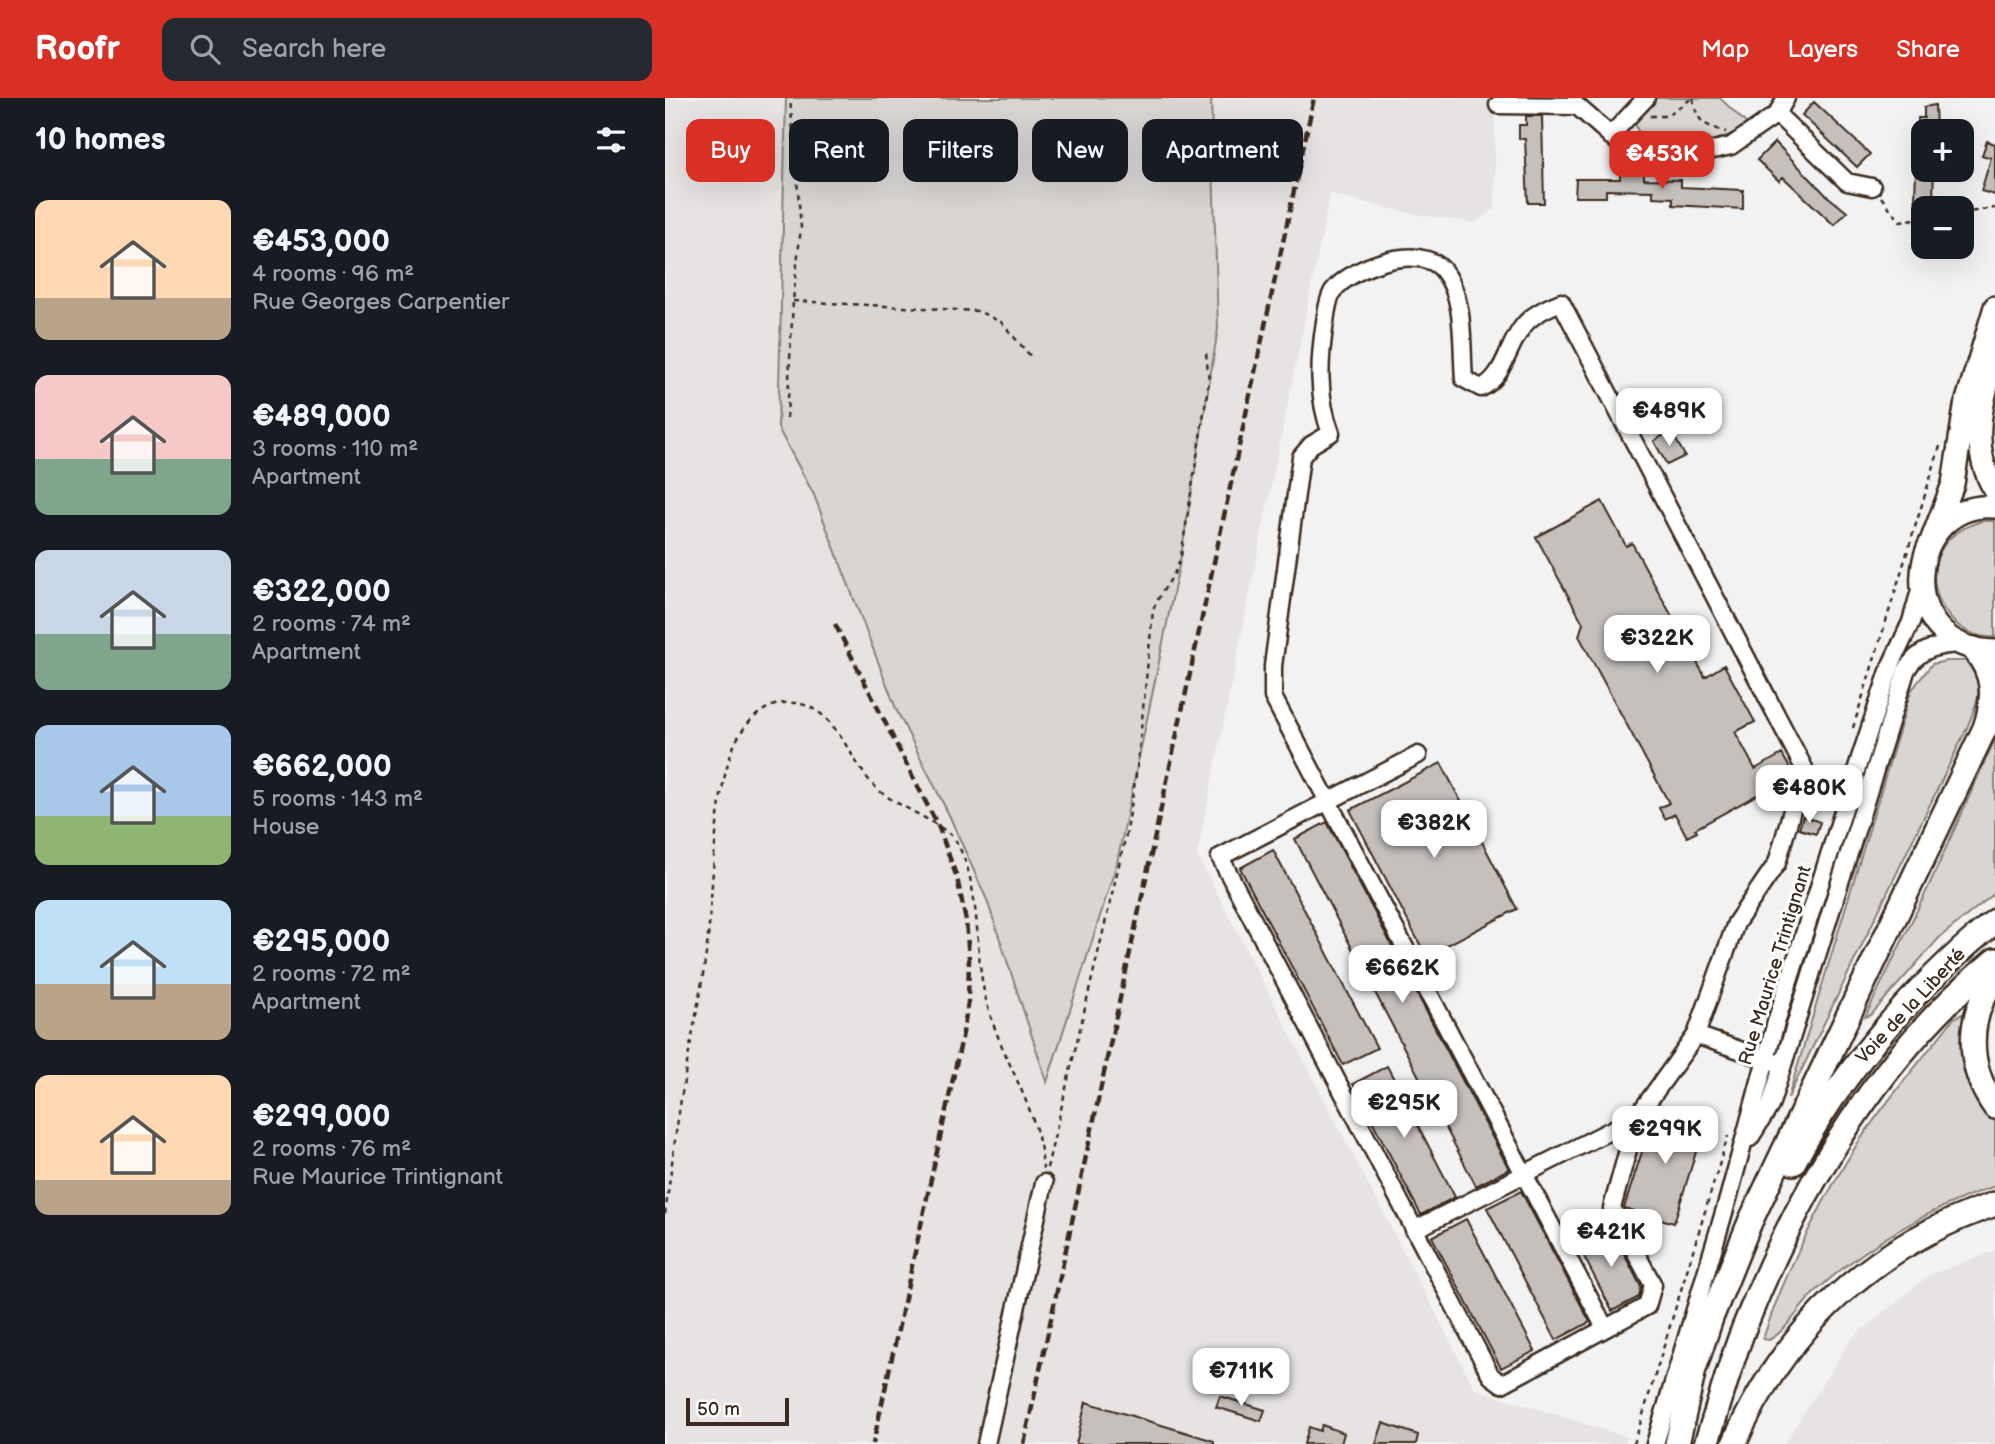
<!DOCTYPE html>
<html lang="en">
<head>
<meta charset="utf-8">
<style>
  body { margin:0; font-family:"Balsamiq Sans",sans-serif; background:#242831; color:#f1f3f6; height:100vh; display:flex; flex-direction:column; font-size:26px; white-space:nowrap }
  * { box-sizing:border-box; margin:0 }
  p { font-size:23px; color:#9ea1a6 }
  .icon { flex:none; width:38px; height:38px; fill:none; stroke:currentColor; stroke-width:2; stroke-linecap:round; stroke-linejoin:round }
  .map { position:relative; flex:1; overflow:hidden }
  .side { display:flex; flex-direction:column; background:#171b24; width:665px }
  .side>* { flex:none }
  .banner { position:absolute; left:21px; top:21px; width:665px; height:63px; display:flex; gap:14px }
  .buttons { position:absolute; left:1246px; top:21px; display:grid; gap:14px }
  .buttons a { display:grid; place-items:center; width:63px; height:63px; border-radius:14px; background:#171b24; box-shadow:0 7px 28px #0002; font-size:35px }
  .scale { position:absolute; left:21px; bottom:18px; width:103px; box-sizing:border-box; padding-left:7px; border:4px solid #3b2a1e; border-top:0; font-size:19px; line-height:24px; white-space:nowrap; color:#3b2a1e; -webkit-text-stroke:5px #fff; paint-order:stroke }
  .price { position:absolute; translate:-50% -60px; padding:0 16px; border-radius:14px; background:#fff; color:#222; font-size:23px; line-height:46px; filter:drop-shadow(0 2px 4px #0008) }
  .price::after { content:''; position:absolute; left:50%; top:42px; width:21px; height:16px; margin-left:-10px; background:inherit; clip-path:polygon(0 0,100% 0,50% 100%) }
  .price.selected { background:#d93025; color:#fff }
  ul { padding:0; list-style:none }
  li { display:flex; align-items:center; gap:21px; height:175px; padding:0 35px }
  li span { display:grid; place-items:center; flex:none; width:196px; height:140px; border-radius:14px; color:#555 }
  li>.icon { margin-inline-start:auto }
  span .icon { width:84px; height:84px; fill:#fffc; stroke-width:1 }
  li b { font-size:30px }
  h2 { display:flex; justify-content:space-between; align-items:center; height:84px; padding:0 35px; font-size:30px }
  .pill { padding:0 24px; border-radius:14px; background:#171b24; box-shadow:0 7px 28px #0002; font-size:24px; line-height:63px }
  .pill.selected { background:#d93025; color:#fff }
  header { display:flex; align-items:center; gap:42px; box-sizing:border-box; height:98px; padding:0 35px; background:#d93025; color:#fff }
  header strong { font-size:33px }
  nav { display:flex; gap:38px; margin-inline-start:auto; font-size:24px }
  .search { width:490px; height:63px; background:#242831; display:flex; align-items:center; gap:18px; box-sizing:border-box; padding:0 24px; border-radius:14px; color:#9ea1a6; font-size:26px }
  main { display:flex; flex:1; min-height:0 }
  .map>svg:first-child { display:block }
</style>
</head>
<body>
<header>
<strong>Roofr</strong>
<div class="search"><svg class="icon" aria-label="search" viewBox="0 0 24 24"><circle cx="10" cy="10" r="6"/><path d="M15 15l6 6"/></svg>Search here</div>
<nav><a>Map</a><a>Layers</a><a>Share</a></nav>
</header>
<main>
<section class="side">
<h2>10 homes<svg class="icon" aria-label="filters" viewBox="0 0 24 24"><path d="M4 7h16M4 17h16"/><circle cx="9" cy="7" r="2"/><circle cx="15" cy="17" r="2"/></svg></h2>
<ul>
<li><span style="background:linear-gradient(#ffd9b3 70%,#b9a48a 0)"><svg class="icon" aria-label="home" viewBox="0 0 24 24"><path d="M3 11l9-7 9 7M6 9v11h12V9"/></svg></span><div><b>€453,000</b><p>4 rooms · 96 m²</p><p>Rue Georges Carpentier</p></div></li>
<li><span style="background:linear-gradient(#f6c9c9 60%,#7fa58c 0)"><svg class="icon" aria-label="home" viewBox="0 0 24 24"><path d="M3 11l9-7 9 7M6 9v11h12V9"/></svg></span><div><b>€489,000</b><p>3 rooms · 110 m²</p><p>Apartment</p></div></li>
<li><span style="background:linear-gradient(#c9d6e8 60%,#7fa58c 0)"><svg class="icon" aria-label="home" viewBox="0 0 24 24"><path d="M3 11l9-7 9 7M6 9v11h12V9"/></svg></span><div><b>€322,000</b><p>2 rooms · 74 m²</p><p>Apartment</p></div></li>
<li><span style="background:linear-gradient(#a9c7e8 65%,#8fb573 0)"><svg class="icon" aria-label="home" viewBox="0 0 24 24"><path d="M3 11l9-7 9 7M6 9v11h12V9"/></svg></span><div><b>€662,000</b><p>5 rooms · 143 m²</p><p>House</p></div></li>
<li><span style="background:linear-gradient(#bfe0f5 60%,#b9a48a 0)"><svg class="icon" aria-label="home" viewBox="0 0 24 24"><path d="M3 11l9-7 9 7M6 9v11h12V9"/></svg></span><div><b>€295,000</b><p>2 rooms · 72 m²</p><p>Apartment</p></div></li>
<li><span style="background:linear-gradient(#ffd9b3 75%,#b9a48a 0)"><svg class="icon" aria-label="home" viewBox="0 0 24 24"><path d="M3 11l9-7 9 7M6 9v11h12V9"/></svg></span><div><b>€299,000</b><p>2 rooms · 76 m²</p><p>Rue Maurice Trintignant</p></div></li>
</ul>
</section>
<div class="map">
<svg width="1330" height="1346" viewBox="0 0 1330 1346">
  <rect width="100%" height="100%" fill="#f3f2f2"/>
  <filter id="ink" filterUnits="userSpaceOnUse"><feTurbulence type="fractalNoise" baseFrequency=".0143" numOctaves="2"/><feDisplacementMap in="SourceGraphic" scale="14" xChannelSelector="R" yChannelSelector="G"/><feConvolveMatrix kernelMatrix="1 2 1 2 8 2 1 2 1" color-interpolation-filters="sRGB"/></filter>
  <g filter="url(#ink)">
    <path fill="#e6e3e2" d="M0,0H121L113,330L149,397L232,613L284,717L322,802L382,983L452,765L516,458L553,231L546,0H830V111L809,125L744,115L665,96L532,757L810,1291L962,1339L960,1346H0Z
      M1330,1153V1346H1119L1186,1241L1264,1177Z"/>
    <path fill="#d8d5d2" stroke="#8a8078" stroke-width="2" d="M121,0H546L553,231L516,458L452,765L382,984L322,802L284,717L232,613L149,397L113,330Z
      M991,0H1055L1084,28C1058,42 978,71 970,24Z
      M1317,423H1330V539C1281,543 1249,477 1284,441C1294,431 1305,427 1317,423Z
      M1282,563H1301C1322,589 1313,602 1302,630L1123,1000L1246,593L1267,566Z
      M1330,641V795L1275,839L1206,917L1200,919L1262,792Z
      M1297,916L1323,1015L1330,1022V1088C1265,1110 1199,1148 1149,1195C1133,1210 1124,1231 1104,1242L1098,1241C1120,1173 1154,1108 1191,1048C1220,1003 1257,962 1289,920Z"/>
    <path fill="#c6c0bd" stroke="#3b2a1e" stroke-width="2" d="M1149,4L1205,56L1192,69L1137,17Z
      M1270,7L1271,33H1253V20H1259V9Z
      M861,18H877L879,105H863L860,41H854V27H861Z
      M1322,43L1330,46V97L1316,93L1326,60L1317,57Z
      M1110,44L1161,97L1182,114L1169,127L1118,79L1114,83L1092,62Z
      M1251,72H1269L1268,102H1250Z
      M955,74H979V81L1016,82V89L1078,92V111L1008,107V100L988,99V93L941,92V99H910L911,81H955Z
      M1006,333L1020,358L1002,367L989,343Z
      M937,403L961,448L967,445L1040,579L1059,567L1090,624L1070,634L1090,671L1117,656L1127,674L1126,678L1030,731L1032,734L1022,739L1010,716L1000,721L994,710L1004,705L914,538L918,525L871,439Z
      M776,665L852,811L761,858L685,712Z
      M1138,718L1155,724L1151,736L1134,731Z
      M662,724L844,1071L811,1088L630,741Z
      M608,752L712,950L678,967L575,770Z
      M722,968L790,1099L756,1117L688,986Z
      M991,1010L1040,1025L1009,1125L959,1110Z
      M856,1093L925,1224L891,1242L822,1110Z
      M801,1121L870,1253L836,1270L767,1139Z
      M946,1130L976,1189L974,1199L947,1213L913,1147Z
      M555,1298L600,1312L596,1323L551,1309Z
      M421,1304L549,1343V1346H411Z
      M718,1325L753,1337L751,1346H711Z
      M657,1327L679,1335L676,1346H639L644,1329L655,1333Z"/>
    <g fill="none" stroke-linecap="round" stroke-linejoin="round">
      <defs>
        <path id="minor" d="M833,7L912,8L954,45L1008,61L1066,48L1112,16L1121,0
          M1112,16L1182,84L1207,89
          M945,38L981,0
          M753,657L555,759L826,1278L837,1286L982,1208L988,1187L947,1110L972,1019
          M1085,1040L1105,1008L1241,573C1253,550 1273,547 1297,546
          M749,1132L972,1019L1031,937
          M940,1230L608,599V568L636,359L646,347L666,335C652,299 654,262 660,224C661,216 663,201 668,193C686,169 755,144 778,172C801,200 796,246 799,281L816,290C840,279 842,247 859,227C868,216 883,209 896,204L1139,670L1112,765L1071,825L1031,937L1118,967
          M321,1346L379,1085
          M990,1346L1063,1101L1111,924L1196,657L1226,567L1246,524L1256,489"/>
        <path id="major" d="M1330,260C1316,305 1304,350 1330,392
          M1330,409C1241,401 1224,551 1330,553
          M1267,441L1288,386L1300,309L1330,209"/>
        <path id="highway" d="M1330,880C1301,920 1301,968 1330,1009
          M1128,1065C1179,971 1247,891 1330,823
          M1012,1346L1029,1271L1046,1220L1085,1124L1320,630C1330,600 1330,576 1309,551
          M1041,1346C1054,1308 1064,1268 1079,1230C1134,1091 1214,958 1330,862
          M1069,1346C1120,1229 1209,1147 1330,1106"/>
      </defs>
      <use href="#minor" stroke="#3b2a1e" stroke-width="21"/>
      <use href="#major" stroke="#3b2a1e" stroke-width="26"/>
      <use href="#highway" stroke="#3b2a1e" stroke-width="28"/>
      <path stroke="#3b2a1e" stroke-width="2.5" stroke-dasharray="5 5" stroke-linecap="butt" d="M1028,0C1032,25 1039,27 1061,34
        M985,18H1001L1026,1
        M1216,99L1235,123L1258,120
        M1297,115L1330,110
        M128,203L313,213L336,224L368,261
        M122,320L128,203L136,129L125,0
        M1188,630L1276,345
        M382,1070L462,733L472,671L488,512C496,491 510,481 516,458L544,283L541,255
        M0,1116C6,1074 11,1031 18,989C25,945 35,901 41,856C49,800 47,681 75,636C85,621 100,607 119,605C173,600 182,668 217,695C233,708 282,728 291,743C318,791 308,851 321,902C335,960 375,1011 378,1071
        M969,1346L1063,1038"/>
      <use href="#minor" stroke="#fff" stroke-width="16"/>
      <use href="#major" stroke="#fff" stroke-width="21"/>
      <use href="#highway" stroke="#fff" stroke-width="23"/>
      <path stroke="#3b2a1e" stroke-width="4.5" stroke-dasharray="10 5" stroke-linecap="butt" d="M170,526L274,730L292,780L301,823L304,861L303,904L298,935L208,1346
        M359,1346L649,0"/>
    </g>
  </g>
  <g text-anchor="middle" stroke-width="6" stroke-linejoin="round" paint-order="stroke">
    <g font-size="19" fill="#3b2a1e" stroke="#fff">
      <text transform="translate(1109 867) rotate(-73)" y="7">Rue Maurice Trintignant</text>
      <text transform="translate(1245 907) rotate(-47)" y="7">Voie de la Liberté</text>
    </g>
  </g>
</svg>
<div class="buttons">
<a>+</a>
<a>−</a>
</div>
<div class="scale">50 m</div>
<b class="price selected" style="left:997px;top:93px">€453K</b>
<b class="price" style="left:1004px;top:350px">€489K</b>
<b class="price" style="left:992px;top:577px">€322K</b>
<b class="price" style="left:1144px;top:727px">€480K</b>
<b class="price" style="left:769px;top:762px">€382K</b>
<b class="price" style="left:737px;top:907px">€662K</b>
<b class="price" style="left:739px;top:1042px">€295K</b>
<b class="price" style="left:1000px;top:1068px">€299K</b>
<b class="price" style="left:946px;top:1171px">€421K</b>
<b class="price" style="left:576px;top:1310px">€711K</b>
<div class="banner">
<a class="pill selected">Buy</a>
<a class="pill">Rent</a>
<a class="pill">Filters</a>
<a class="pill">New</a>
<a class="pill">Apartment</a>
</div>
</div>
</main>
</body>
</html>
